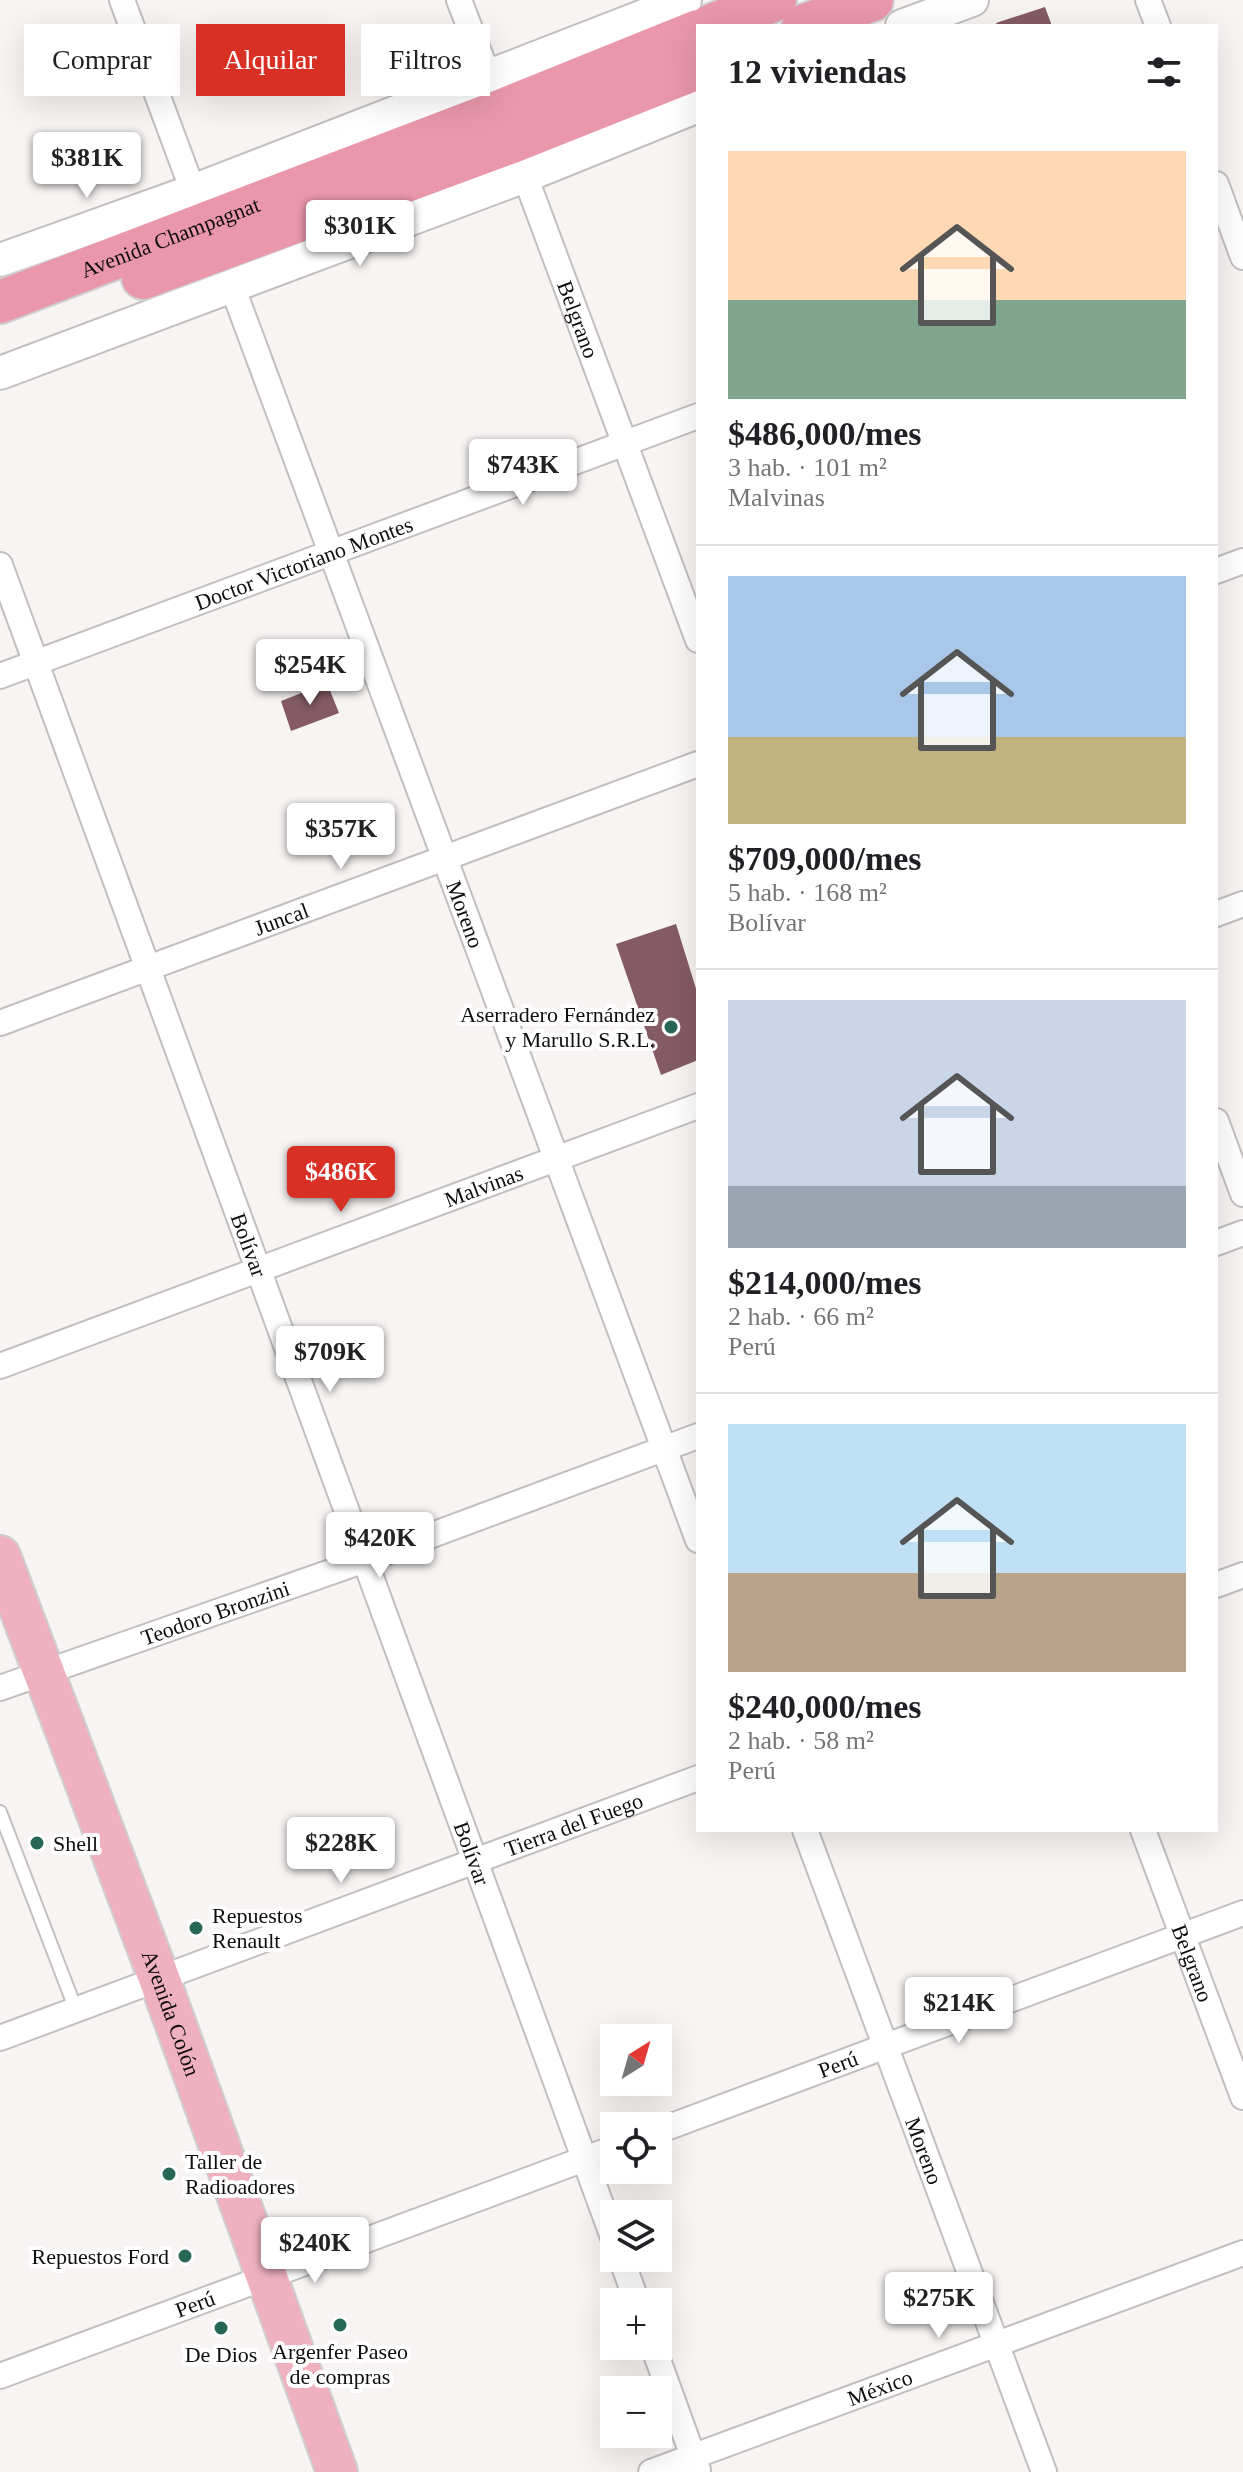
<!DOCTYPE html>
<html lang="es">
<head>
<meta charset="utf-8">
<style>
  body { margin:0; font-family:Georgia,serif; background:#f2f2f2; color:#202124; height:100vh; display:flex; flex-direction:column; font-size:30px; white-space:nowrap }
  * { box-sizing:border-box; margin:0 }
  p { font-size:26px; color:#757577 }
  .icon { flex:none; width:44px; height:44px; fill:none; stroke:currentColor; stroke-width:2; stroke-linecap:round; stroke-linejoin:round }
  .map { position:relative; flex:1; overflow:hidden }
  .side { position:absolute; left:696px; top:24px; width:522px; height:1808px; display:flex; flex-direction:column; background:#fff; border-radius:0px; box-shadow:0 8px 32px #0002 }
  .side>* { flex:none }
  .hud { position:absolute; left:24px; top:24px; width:552px; height:72px; display:flex; gap:16px }
  .needle { width:52px; rotate:37deg }
  .tools { position:absolute; left:600px; top:2024px; display:grid; gap:16px }
  .tools a { display:grid; place-items:center; width:72px; height:72px; border-radius:0px; background:#fff; box-shadow:0 8px 32px #0002; font-size:40px }
  .price { position:absolute; translate:-50% -68px; padding:0 18px; border-radius:8px; background:#fff; color:#222; font-size:26px; line-height:52px; filter:drop-shadow(0 2px 4px #0008) }
  .price::after { content:''; position:absolute; left:50%; top:48px; width:24px; height:18px; margin-left:-12px; background:inherit; clip-path:polygon(0 0,100% 0,50% 100%) }
  .price.current { background:#d93025; color:#fff }
  ul { padding:0; list-style:none }
  li { display:grid; align-content:center; gap:16px; height:424px; padding:0 32px }
  li+li { border-top:2px solid #e0e0e0 }
  li span { display:grid; place-items:center; height:248px; border-radius:0px; color:#555 }
  li>.icon { margin-inline-start:auto }
  span .icon { width:144px; height:144px; fill:#fffc; stroke-width:1 }
  li b { font-size:34px }
  h2 { display:flex; justify-content:space-between; align-items:center; height:96px; padding:0 32px; font-size:34px }
  .pill { padding:0 28px; border-radius:0px; background:#fff; box-shadow:0 8px 32px #0002; font-size:28px; line-height:72px }
  .pill.current { background:#d93025; color:#fff }
  .map>svg:first-child { display:block }
</style>
</head>
<body>
<div class="map">
<svg width="1243" height="2472" viewBox="0 0 1243 2472">
  <rect width="100%" height="100%" fill="#f8f4f4"/>
  <path fill="#845b64" d="M1045,7L1052,26H997L996,23Z
    M327,683L339,713L291,731L281,701Z
    M676,924L698,995V1060L661,1075L616,944Z"/>
  <g fill="none" stroke-linecap="round" stroke-linejoin="round">
    <defs>
      <path id="service" d="M0,1812L76,2010"/>
      <g id="minor">
        <path d="M122,0L193,191"/>
        <path d="M459,0L494,91"/>
        <path d="M1148,0L1158,26"/>
        <path id="s1" d="M519,160L698,640"/>
        <path d="M1216,184L1243,257"/>
        <path id="s2" d="M232,286L698,1540"/>
        <path id="s3" d="M0,565L614,2240"/>
        <path d="M1216,571L1243,561"/>
        <path id="s4" d="M0,676L698,416"/>
        <path d="M1216,914L1243,904"/>
        <path id="s5" d="M0,1023L698,764"/>
        <path d="M1216,1121L1243,1194"/>
        <path d="M1216,1243L1243,1233"/>
        <path id="s6" d="M0,1366L698,1106"/>
        <path d="M1216,1585L1243,1575"/>
        <path id="s7" d="M0,1688L365,1560L698,1436"/>
        <path id="s8" d="M805,1830L1044,2472"/>
        <path id="s9" d="M1143,1830L1243,2097"/>
        <path id="s10" d="M0,2038L698,1778"/>
        <path id="s11" d="M658,2131L1243,1913"/>
        <path d="M621,2258L637,2302"/>
        <path d="M653,2346L698,2470"/>
        <path id="s12" d="M0,2376L614,2148"/>
        <path id="s13" d="M651,2472L1243,2253"/>
      </g>
      <path id="tertiary" d="M902,26L972,0
        M0,260L193,191L685,0
        M0,373L525,176L698,106"/>
      <g id="primary">
        <path id="s14" d="M0,1556L159,1978L337,2472"/>
      </g>
      <g id="trunk">
        <path d="M710,26L775,0"/>
        <path d="M803,26L872,0"/>
        <path d="M143,278L512,142L698,68"/>
        <path id="s15" d="M0,302L502,110L698,31"/>
      </g>
    </defs>
    <use href="#service" stroke="#c3bfbf" stroke-width="16"/>
    <use href="#minor" stroke="#c3bfbf" stroke-width="28"/>
    <use href="#tertiary" stroke="#c3bfbf" stroke-width="36"/>
    <use href="#primary" stroke="#cfcfcf" stroke-width="44"/>
    <use href="#trunk" stroke="#cfcfcf" stroke-width="46"/>
    <use href="#service" stroke="#fff" stroke-width="12"/>
    <use href="#minor" stroke="#fff" stroke-width="24"/>
    <use href="#tertiary" stroke="#fff" stroke-width="32"/>
    <use href="#primary" stroke="#efb1c0" stroke-width="40"/>
    <use href="#trunk" stroke="#ea97ab" stroke-width="42"/>
  </g>
  <g fill="#276755" stroke="#fff" stroke-width="3">
    <circle cx="671" cy="1027" r="8"/>
    <circle cx="37" cy="1843" r="8"/>
    <circle cx="196" cy="1928" r="8"/>
    <circle cx="169" cy="2174" r="8"/>
    <circle cx="185" cy="2256" r="8"/>
    <circle cx="340" cy="2325" r="8"/>
    <circle cx="221" cy="2328" r="8"/>
  </g>
  <g text-anchor="middle" stroke-width="8" stroke-linejoin="round" paint-order="stroke">
    <g font-size="22" fill="#0f0d0e" stroke="#fff">
      <text dy="8" stroke="none"><textPath href="#s15" startOffset="182">Avenida Champagnat</textPath></text>
      <text dy="8" stroke="none"><textPath href="#s1" startOffset="170">Belgrano</textPath></text>
      <text dy="8" stroke="none"><textPath href="#s4" startOffset="324">Doctor Victoriano Montes</textPath></text>
      <text dy="8" stroke="none"><textPath href="#s2" startOffset="670">Moreno</textPath></text>
      <text dy="8" stroke="none"><textPath href="#s5" startOffset="300">Juncal</textPath></text>
      <text dy="8" stroke="none"><textPath href="#s6" startOffset="516">Malvinas</textPath></text>
      <text dy="8" stroke="none"><textPath href="#s3" startOffset="724">Bolívar</textPath></text>
      <text dy="8" stroke="none"><textPath href="#s7" startOffset="228">Teodoro Bronzini</textPath></text>
      <text dy="8" stroke="none"><textPath href="#s10" startOffset="612">Tierra del Fuego</textPath></text>
      <text dy="8" stroke="none"><textPath href="#s3" startOffset="1372">Bolívar</textPath></text>
      <text dy="8" stroke="none"><textPath href="#s9" startOffset="142">Belgrano</textPath></text>
      <text dy="8" stroke="none"><textPath href="#s14" startOffset="488">Avenida Colón</textPath></text>
      <text dy="8" stroke="none"><textPath href="#s11" startOffset="192">Perú</textPath></text>
      <text dy="8" stroke="none"><textPath href="#s8" startOffset="342">Moreno</textPath></text>
      <text dy="8" stroke="none"><textPath href="#s12" startOffset="208">Perú</textPath></text>
      <text dy="8" stroke="none"><textPath href="#s13" startOffset="244">México</textPath></text>
    </g>
    <g font-size="22" fill="#0f0d0e" stroke="#fff" text-anchor="start">
      <text x="655" y="1022" text-anchor="end">Aserradero Fernández<tspan x="655" dy="25">y Marullo S.R.L.</tspan></text>
      <text x="53" y="1851">Shell</text>
      <text x="212" y="1923">Repuestos<tspan x="212" dy="25">Renault</tspan></text>
      <text x="185" y="2169">Taller de<tspan x="185" dy="25">Radioadores</tspan></text>
      <text x="169" y="2264" text-anchor="end">Repuestos Ford</text>
      <text x="340" y="2359" text-anchor="middle">Argenfer Paseo<tspan x="340" dy="25">de compras</tspan></text>
      <text x="221" y="2362" text-anchor="middle">De Dios</text>
    </g>
  </g>
</svg>
<div class="tools">
<a><svg class="needle" viewBox="-14 -14 28 28"><path d="M0-13l5 13h-10z" fill="#e53935"/><path d="M0 13l5-13h-10z" fill="#757577"/></svg></a>
<a><svg class="icon" aria-label="locate" viewBox="0 0 24 24"><circle cx="12" cy="12" r="6"/><path d="M12 2v4M12 18v4M2 12h4M18 12h4"/></svg></a>
<a><svg class="icon" aria-label="layers" viewBox="0 0 24 24"><path d="M12 4l9 5-9 5-9-5zM3 14l9 5 9-5"/></svg></a>
<a>+</a>
<a>−</a>
</div>
<b class="price" style="left:87px;top:200px">$381K</b>
<b class="price" style="left:360px;top:268px">$301K</b>
<b class="price" style="left:523px;top:507px">$743K</b>
<b class="price" style="left:310px;top:707px">$254K</b>
<b class="price" style="left:341px;top:871px">$357K</b>
<b class="price current" style="left:341px;top:1214px">$486K</b>
<b class="price" style="left:330px;top:1394px">$709K</b>
<b class="price" style="left:380px;top:1580px">$420K</b>
<b class="price" style="left:341px;top:1885px">$228K</b>
<b class="price" style="left:959px;top:2045px">$214K</b>
<b class="price" style="left:315px;top:2285px">$240K</b>
<b class="price" style="left:939px;top:2340px">$275K</b>
<div class="hud">
<a class="pill">Comprar</a>
<a class="pill current">Alquilar</a>
<a class="pill">Filtros</a>
</div>
<section class="side">
<h2>12 viviendas<svg class="icon" aria-label="filters" viewBox="0 0 24 24"><path d="M4 7h16M4 17h16"/><circle cx="9" cy="7" r="2"/><circle cx="15" cy="17" r="2"/></svg></h2>
<ul>
<li><span style="background:linear-gradient(#ffd9b3 60%,#7fa58c 0)"><svg class="icon" aria-label="home" viewBox="0 0 24 24"><path d="M3 11l9-7 9 7M6 9v11h12V9"/></svg></span><div><b>$486,000/mes</b><p>3 hab. · 101 m²</p><p>Malvinas</p></div></li>
<li><span style="background:linear-gradient(#a9c7e8 65%,#c2b280 0)"><svg class="icon" aria-label="home" viewBox="0 0 24 24"><path d="M3 11l9-7 9 7M6 9v11h12V9"/></svg></span><div><b>$709,000/mes</b><p>5 hab. · 168 m²</p><p>Bolívar</p></div></li>
<li><span style="background:linear-gradient(#c9d6e8 75%,#9aa5b1 0)"><svg class="icon" aria-label="home" viewBox="0 0 24 24"><path d="M3 11l9-7 9 7M6 9v11h12V9"/></svg></span><div><b>$214,000/mes</b><p>2 hab. · 66 m²</p><p>Perú</p></div></li>
<li><span style="background:linear-gradient(#bfe0f5 60%,#b9a48a 0)"><svg class="icon" aria-label="home" viewBox="0 0 24 24"><path d="M3 11l9-7 9 7M6 9v11h12V9"/></svg></span><div><b>$240,000/mes</b><p>2 hab. · 58 m²</p><p>Perú</p></div></li>
</ul>
</section>
</div>
</body>
</html>
